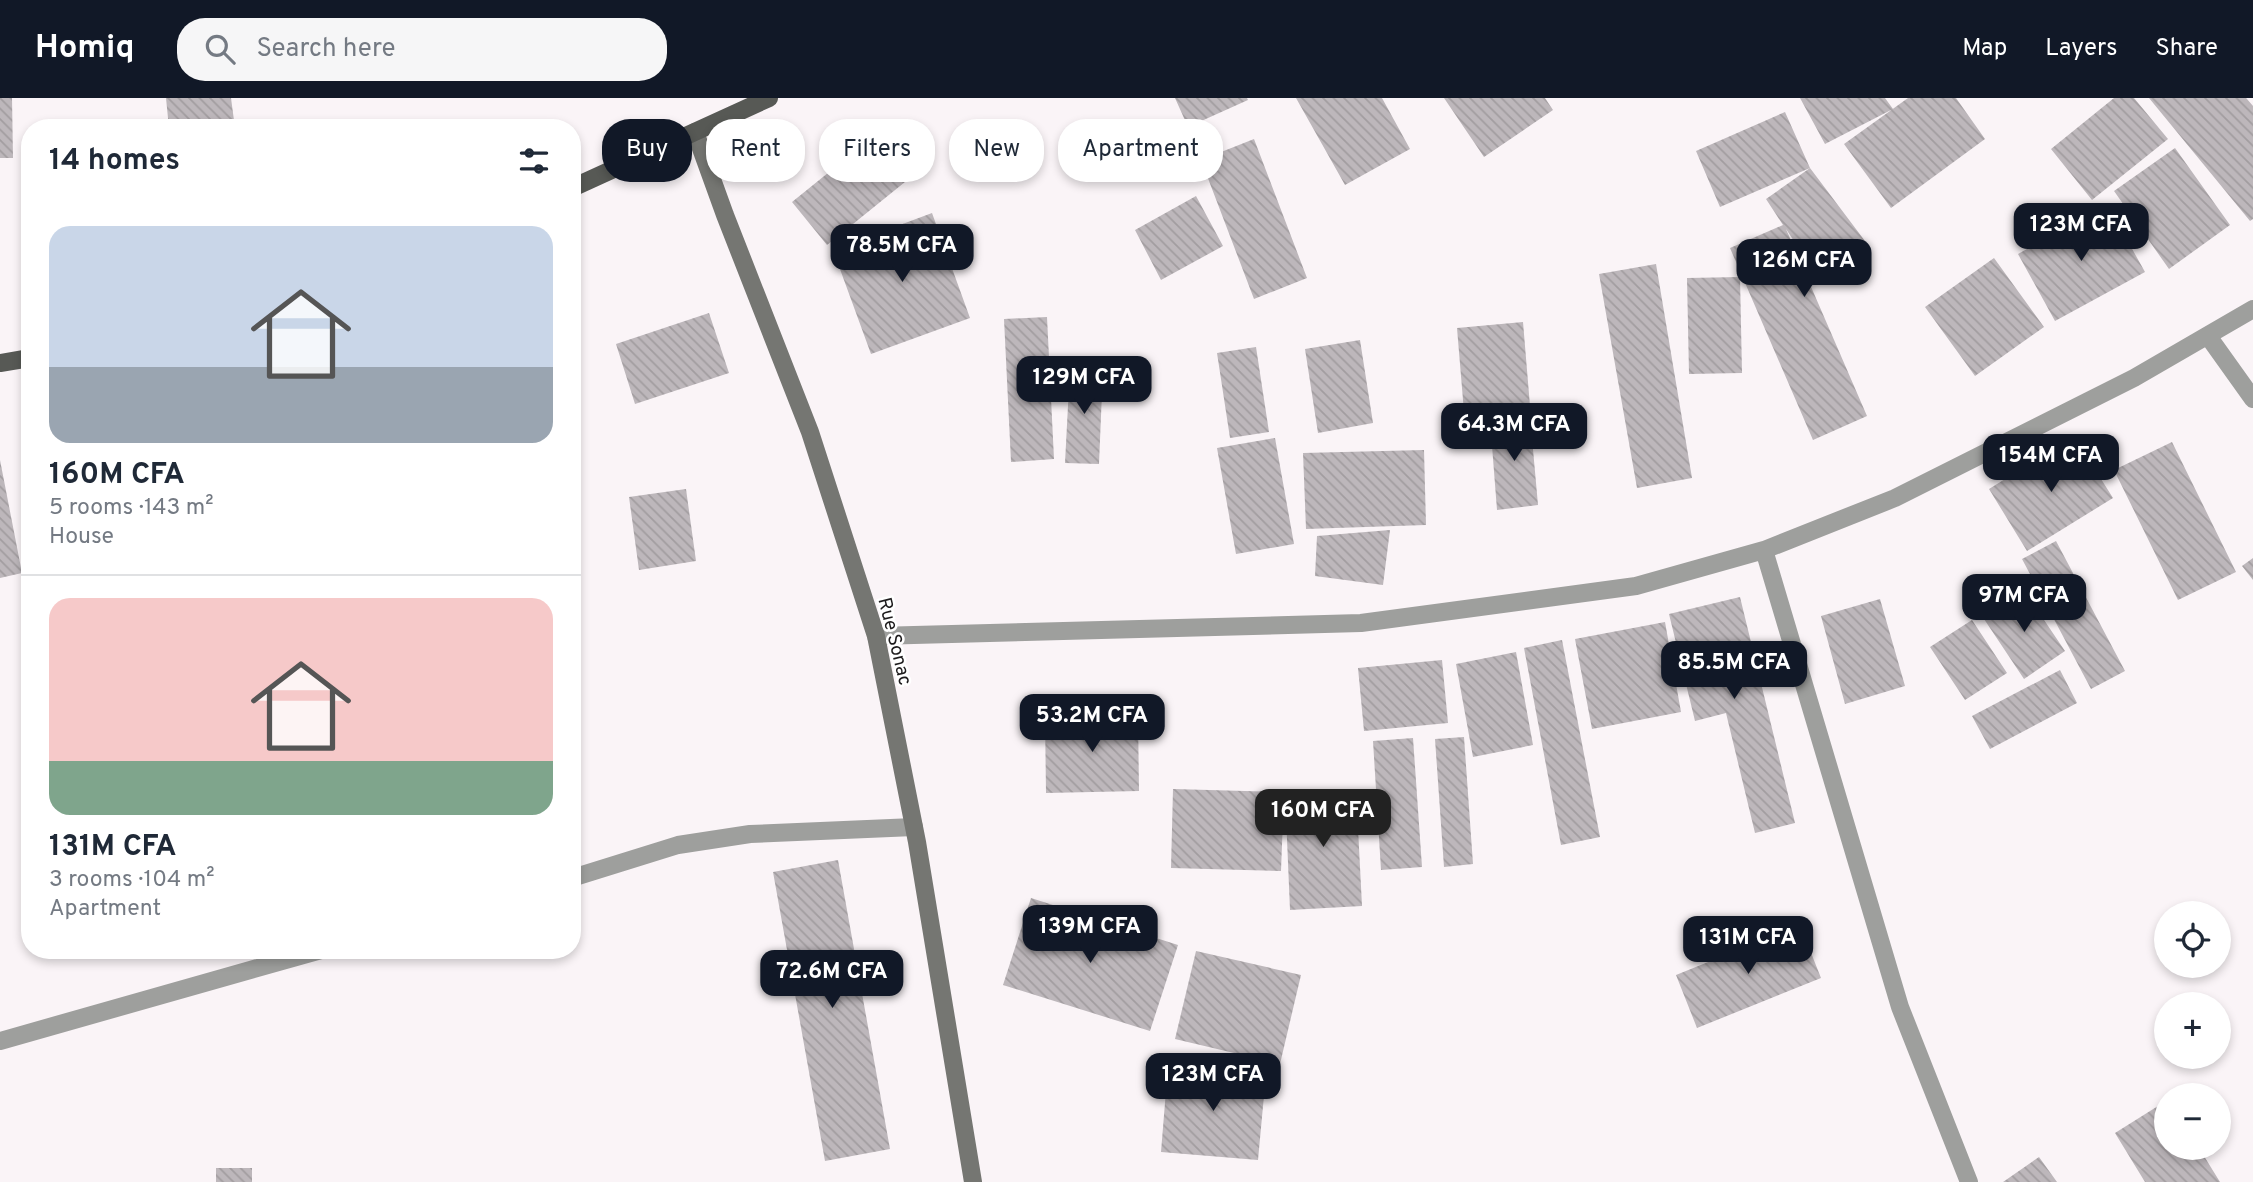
<!DOCTYPE html>
<html lang="en">
<head>
<meta charset="utf-8">
<style>
  body { margin:0; font-family:Overpass,sans-serif; background:#f6f6f7; color:#1f2937; height:100vh; display:flex; flex-direction:column; font-size:26px; white-space:nowrap }
  * { box-sizing:border-box; margin:0 }
  p { font-size:23px; color:#747a83 }
  .icon { flex:none; width:38px; height:38px; fill:none; stroke:currentColor; stroke-width:2; stroke-linecap:round; stroke-linejoin:round }
  .map { position:relative; flex:1; overflow:hidden }
  .sheet { position:absolute; left:21px; top:21px; width:560px; height:840px; display:flex; flex-direction:column; background:#fff; border-radius:28px; box-shadow:0 4px 10px #0003 }
  .sheet>* { flex:none }
  .banner { position:absolute; left:602px; top:21px; width:665px; height:63px; display:flex; gap:14px }
  .tools { position:absolute; left:2154px; top:803px; display:grid; gap:14px }
  .tools a { display:grid; place-items:center; width:77px; height:77px; border-radius:50%; background:#fff; box-shadow:0 4px 10px #0003; font-size:35px }
  .price { position:absolute; translate:-50% -60px; padding:0 16px; border-radius:14px; background:#111827; color:#fff; font-size:23px; line-height:46px; filter:drop-shadow(0 2px 4px #0008) }
  .price::after { content:''; position:absolute; left:50%; top:42px; width:21px; height:16px; margin-left:-10px; background:inherit; clip-path:polygon(0 0,100% 0,50% 100%) }
  .price.current { background:#222; color:#fff }
  ul { padding:0; list-style:none }
  li { display:grid; align-content:center; gap:14px; height:371px; padding:0 28px }
  li+li { border-top:2px solid #e0e1e3 }
  li span { display:grid; place-items:center; height:217px; border-radius:21px; color:#555 }
  li>.icon { margin-inline-start:auto }
  span .icon { width:126px; height:126px; fill:#fffc; stroke-width:1 }
  li b { font-size:30px }
  h2 { display:flex; justify-content:space-between; align-items:center; height:84px; padding:0 28px; font-size:30px }
  .tag { padding:0 24px; border-radius:28px; background:#fff; box-shadow:0 4px 10px #0003; font-size:24px; line-height:63px }
  .tag.current { background:#111827; color:#fff }
  header { display:flex; align-items:center; gap:42px; box-sizing:border-box; height:98px; padding:0 35px; background:#111827; color:#fff }
  header strong { font-size:33px }
  nav { display:flex; gap:38px; margin-inline-start:auto; font-size:24px }
  .search { width:490px; height:63px; background:#f6f6f7; display:flex; align-items:center; gap:18px; box-sizing:border-box; padding:0 24px; border-radius:28px; color:#747a83; font-size:26px }
  .map>svg:first-child { display:block }
</style>
</head>
<body>
<header>
<strong>Homiq</strong>
<div class="search"><svg class="icon" aria-label="search" viewBox="0 0 24 24"><circle cx="10" cy="10" r="6"/><path d="M15 15l6 6"/></svg>Search here</div>
<nav><a>Map</a><a>Layers</a><a>Share</a></nav>
</header>
<div class="map">
<svg width="2253" height="1084" viewBox="0 0 2253 1084">
  <defs>
    <pattern id="building-back-hatch" width="6" height="6" patternUnits="userSpaceOnUse" patternTransform="scale(1.75)"><rect width="6" height="6" fill="#bdb7bb"/><path d="M-1 5l2 2M0 0l6 6M5-1l2 2" fill="none" stroke="#a29da0"/></pattern>
  </defs>
  <rect width="100%" height="100%" fill="#faf4f7"/>
  <path fill="url(#building-back-hatch)" d="M0,0H12L13,60H0Z
    M166,0H231L235,30H169Z
    M1175,0H1247L1248,2L1188,29Z
    M1296,0H1382L1410,51L1345,87Z
    M1444,0H1545L1553,12L1484,59Z
    M1800,0H1885L1893,11L1825,46Z
    M1908,0H1956L1985,41L1891,110L1844,46Z
    M2114,0H2134L2168,41L2092,102L2051,51Z
    M2149,0H2246L2253,8V121L2250,123Z
    M1785,14L1810,70L1720,109L1696,53Z
    M891,24L926,67L827,147L792,104Z
    M1254,41L1307,180L1254,201L1201,62Z
    M2175,50L2230,127L2169,171L2114,93Z
    M1810,70L1868,147L1819,181L1786,131L1867,318L1813,342L1730,150L1783,127L1766,101Z
    M1196,98L1223,148L1161,182L1135,132Z
    M2107,106L2145,174L2055,223L2018,156Z
    M932,115L970,220L871,256L833,152Z
    M1994,160L2044,229L1975,278L1925,209Z
    M1656,166L1692,380L1637,390L1599,176Z
    M1740,179L1742,275L1689,276L1687,180Z
    M709,215L729,275L635,306L616,246Z
    M1047,219L1054,361L1011,364L1004,221Z
    M1523,224L1530,308L1464,314L1457,230Z
    M1360,242L1373,325L1318,335L1305,251Z
    M1256,249L1269,334L1230,340L1217,255Z
    M1070,269L1103,270L1099,366L1065,365Z
    M1530,318L1538,407L1497,412L1490,322Z
    M2074,338L2113,400L2027,453L1989,391Z
    M1275,340L1294,446L1236,456L1217,350Z
    M2172,344L2236,474L2178,502L2114,372Z
    M1424,352L1426,427L1306,431L1303,355Z
    M0,362L22,475L0,480Z
    M686,391L696,463L639,472L629,399Z
    M1390,432L1383,487L1315,478L1317,438Z
    M2056,443L2125,573L2091,591L2022,461Z
    M2253,460V482L2242,468Z
    M2023,491L2065,553L2024,581L1982,518Z
    M1740,499L1795,725L1755,735L1726,615L1695,623L1669,516Z
    M1880,501L1905,588L1845,606L1821,518Z
    M1972,522L2007,575L1965,602L1930,549Z
    M1665,524L1681,614L1592,631L1575,541Z
    M1562,542L1600,739L1561,747L1524,550Z
    M1516,554L1533,647L1473,659L1456,566Z
    M1442,562L1448,625L1364,633L1358,570Z
    M2060,572L2077,605L1990,651L1972,618Z
    M1138,616L1139,693L1046,695L1045,618Z
    M1464,639L1473,766L1444,769L1435,641Z
    M1413,640L1422,769L1381,772L1373,643Z
    M1173,691L1284,694L1281,773L1171,770Z
    M1356,691L1362,808L1290,812L1285,694Z
    M838,762L890,1051L825,1063L773,774Z
    M1031,800L1178,847L1150,933L1003,887Z
    M1800,827L1821,880L1697,930L1676,877Z
    M1196,853L1301,877L1280,966L1175,941Z
    M1168,968L1266,976L1258,1062L1161,1054Z
    M2166,1003V1050H2199L2220,1084H2145L2115,1035Z
    M2039,1059L2057,1084H2003Z
    M216,1070H252V1084H216Z"/>
  <g fill="none" stroke-linecap="round" stroke-linejoin="round">
    <path stroke="#9e9f9d" stroke-width="18" d="M2208,238L2253,301
      M1764,452L1900,909L1969,1084
      M876,538L1361,525L1636,488L1764,452L1895,400L2134,280L2253,211
      M572,780L678,747L750,736L914,729
      M0,943L321,852"/>
    <path stroke="#757672" stroke-width="18" d="M695,34L725,117L810,334L876,538L917,744L973,1084"/>
    <path stroke="#575955" stroke-width="18" d="M572,90L769,0
      M0,265L30,260"/>
  </g>
  <g text-anchor="middle" stroke-width="5" stroke-linejoin="round" paint-order="stroke">
    <g font-size="19" fill="#1d1b1c" stroke="#fff">
      <text transform="translate(896 543) rotate(76)" y="7">Rue Sonac</text>
    </g>
  </g>
</svg>
<div class="tools">
<a><svg class="icon" aria-label="locate" viewBox="0 0 24 24"><circle cx="12" cy="12" r="6"/><path d="M12 2v4M12 18v4M2 12h4M18 12h4"/></svg></a>
<a>+</a>
<a>−</a>
</div>
<b class="price" style="left:2081px;top:165px">123M CFA</b>
<b class="price" style="left:902px;top:186px">78.5M CFA</b>
<b class="price" style="left:1804px;top:201px">126M CFA</b>
<b class="price" style="left:1084px;top:318px">129M CFA</b>
<b class="price" style="left:1514px;top:365px">64.3M CFA</b>
<b class="price" style="left:2051px;top:396px">154M CFA</b>
<b class="price" style="left:2024px;top:536px">97M CFA</b>
<b class="price" style="left:1734px;top:603px">85.5M CFA</b>
<b class="price" style="left:1092px;top:656px">53.2M CFA</b>
<b class="price current" style="left:1323px;top:751px">160M CFA</b>
<b class="price" style="left:1090px;top:867px">139M CFA</b>
<b class="price" style="left:1748px;top:878px">131M CFA</b>
<b class="price" style="left:832px;top:912px">72.6M CFA</b>
<b class="price" style="left:1213px;top:1015px">123M CFA</b>
<div class="banner">
<a class="tag current">Buy</a>
<a class="tag">Rent</a>
<a class="tag">Filters</a>
<a class="tag">New</a>
<a class="tag">Apartment</a>
</div>
<section class="sheet">
<h2>14 homes<svg class="icon" aria-label="filters" viewBox="0 0 24 24"><path d="M4 7h16M4 17h16"/><circle cx="9" cy="7" r="2"/><circle cx="15" cy="17" r="2"/></svg></h2>
<ul>
<li><span style="background:linear-gradient(#c9d6e8 65%,#9aa5b1 0)"><svg class="icon" aria-label="home" viewBox="0 0 24 24"><path d="M3 11l9-7 9 7M6 9v11h12V9"/></svg></span><div><b>160M CFA</b><p>5 rooms · 143 m²</p><p>House</p></div></li>
<li><span style="background:linear-gradient(#f6c9c9 75%,#7fa58c 0)"><svg class="icon" aria-label="home" viewBox="0 0 24 24"><path d="M3 11l9-7 9 7M6 9v11h12V9"/></svg></span><div><b>131M CFA</b><p>3 rooms · 104 m²</p><p>Apartment</p></div></li>
</ul>
</section>
</div>
</body>
</html>
